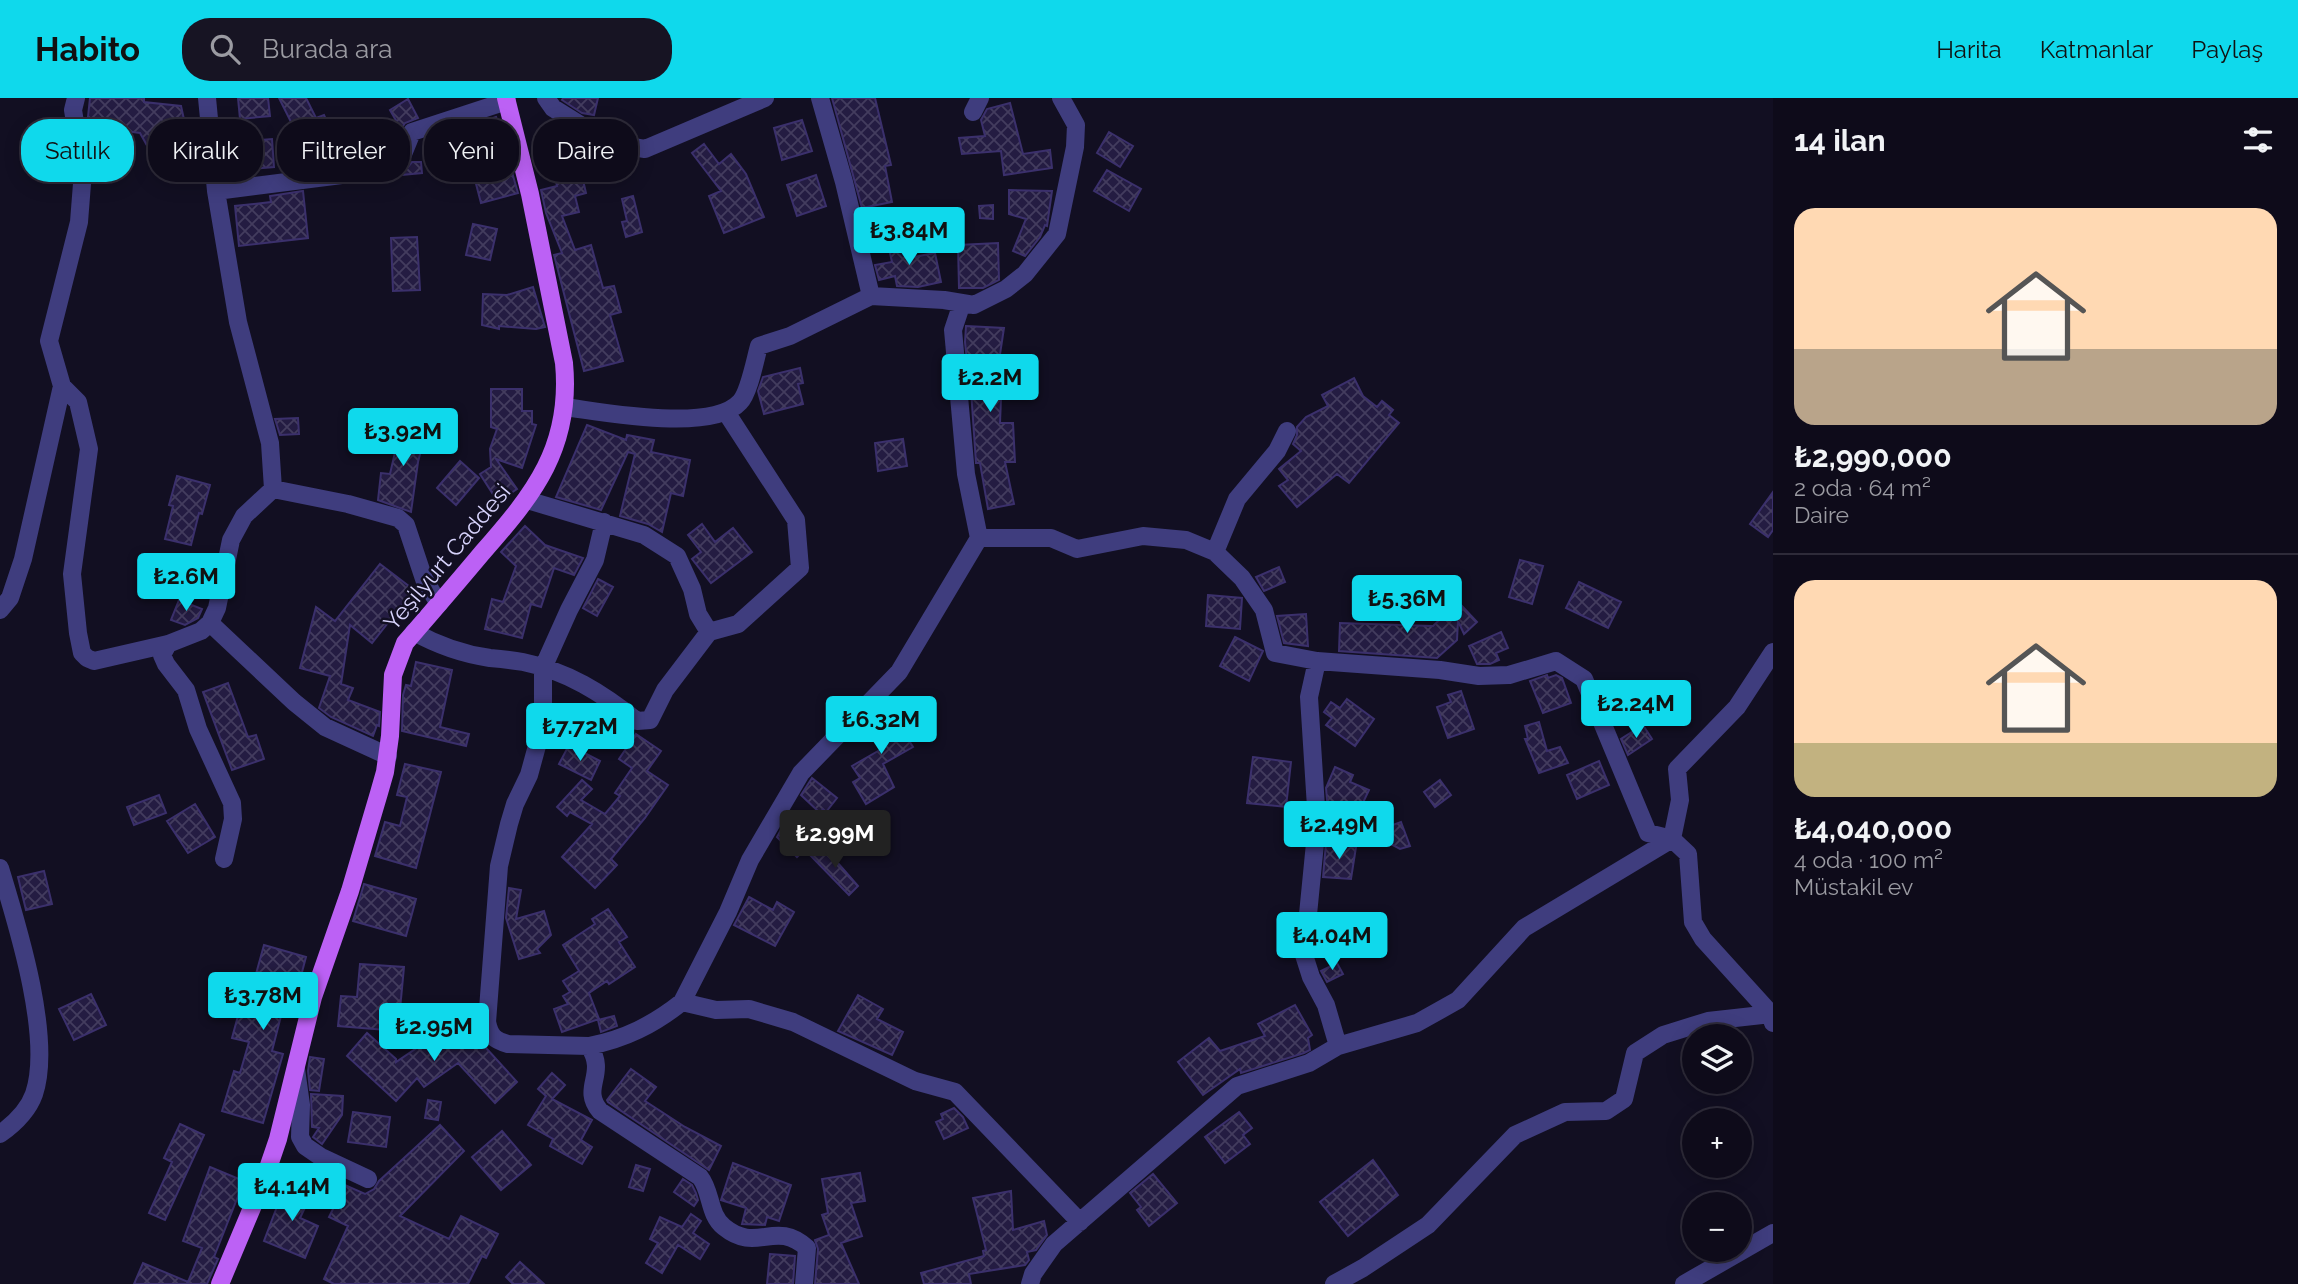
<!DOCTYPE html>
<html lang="tr">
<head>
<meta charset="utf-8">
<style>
  body { margin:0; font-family:Raleway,sans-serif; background:#171423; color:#f1f3f6; height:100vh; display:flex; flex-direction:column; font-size:26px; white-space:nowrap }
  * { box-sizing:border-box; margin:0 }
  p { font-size:23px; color:#9b9ba2 }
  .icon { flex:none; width:38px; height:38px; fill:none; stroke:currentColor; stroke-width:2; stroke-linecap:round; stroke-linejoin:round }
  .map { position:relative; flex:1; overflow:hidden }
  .details { display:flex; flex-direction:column; background:#0e0b1a; width:525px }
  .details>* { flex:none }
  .hud { position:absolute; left:21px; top:21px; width:665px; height:63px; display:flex; gap:14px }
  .controls { position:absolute; left:1682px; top:926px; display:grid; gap:14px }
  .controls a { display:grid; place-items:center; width:70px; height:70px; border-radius:50%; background:#0e0b1a; box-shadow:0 4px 18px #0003,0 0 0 2px #2e2b39; font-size:35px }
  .price { position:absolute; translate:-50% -60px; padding:0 16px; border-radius:7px; background:#0fd9ec; color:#111; font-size:23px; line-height:46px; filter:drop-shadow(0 2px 4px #0008) }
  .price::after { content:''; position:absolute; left:50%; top:42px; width:21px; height:16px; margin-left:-10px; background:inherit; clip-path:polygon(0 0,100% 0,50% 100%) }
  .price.current { background:#222; color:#fff }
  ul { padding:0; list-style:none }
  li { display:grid; align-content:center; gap:14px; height:371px; padding:0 21px }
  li+li { border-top:2px solid #2e2b39 }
  li span { display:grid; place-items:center; height:217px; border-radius:21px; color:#555 }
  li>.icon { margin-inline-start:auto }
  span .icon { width:126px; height:126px; fill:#fffc; stroke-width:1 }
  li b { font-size:30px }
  h2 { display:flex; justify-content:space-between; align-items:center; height:84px; padding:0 21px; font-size:30px }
  .chip { padding:0 24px; border-radius:28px; background:#0e0b1a; box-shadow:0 4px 18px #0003,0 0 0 2px #2e2b39; font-size:24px; line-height:63px }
  .chip.current { background:#0fd9ec; color:#111 }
  header { display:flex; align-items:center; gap:42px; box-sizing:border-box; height:98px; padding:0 35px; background:#0fd9ec; color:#111 }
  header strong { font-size:33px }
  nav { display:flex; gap:38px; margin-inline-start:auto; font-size:24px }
  .search { width:490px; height:63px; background:#171423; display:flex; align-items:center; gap:18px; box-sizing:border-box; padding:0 24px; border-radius:28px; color:#9b9ba2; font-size:26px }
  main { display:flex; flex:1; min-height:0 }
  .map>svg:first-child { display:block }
</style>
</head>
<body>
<header>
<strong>Habito</strong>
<div class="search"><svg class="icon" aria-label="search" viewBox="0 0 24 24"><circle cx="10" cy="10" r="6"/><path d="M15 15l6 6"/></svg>Burada ara</div>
<nav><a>Harita</a><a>Katmanlar</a><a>Paylaş</a></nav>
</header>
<main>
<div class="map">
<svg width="1773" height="1186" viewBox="0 0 1773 1186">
  <defs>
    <pattern id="building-cross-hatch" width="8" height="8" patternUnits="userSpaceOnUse" patternTransform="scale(1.75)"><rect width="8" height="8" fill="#241c42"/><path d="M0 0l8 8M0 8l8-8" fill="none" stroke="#433c5e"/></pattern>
  </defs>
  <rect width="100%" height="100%" fill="#120f22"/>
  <path fill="url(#building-cross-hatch)" stroke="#3b306c" stroke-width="2" d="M90,0H144V4L181,8L185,26L177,27L180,57L149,51L140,35L87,28Z
    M238,0H268L270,18L240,21Z
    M279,0H306L316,20L324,17L336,43L311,55L298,26L293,28Z
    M563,0H598L594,17L582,15L562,2Z
    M832,0H875L891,67L885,68L892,104L862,110Z
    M408,1L418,20L405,25L401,31L390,12Z
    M1010,5L1023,56L1050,52L1052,70L1004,77L1001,53L962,56L959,40L985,38L981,22L987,11Z
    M496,19L518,95L481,105L475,82L498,76L494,62L496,61L484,23Z
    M802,22L812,53L782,62L774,30Z
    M1109,34L1133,48L1120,69L1097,55Z
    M272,41L274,69L240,72L237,44Z
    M704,46L719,66L731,56L746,76L764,119L724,135L709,98L721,93L692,55Z
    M319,54L325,68L313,69L308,58Z
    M412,64H421L422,75L401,77Z
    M567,71L571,85L583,82L586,95L575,98L579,114L562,118L575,152L591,147L603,190L614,188L621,214L610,217L623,263L584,273L554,157L562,155L546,115L541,92L557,88L554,74Z
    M1107,72L1141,91L1129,113L1094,93Z
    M816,77L826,108L797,118L787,87Z
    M1009,92L1052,93L1047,128L1045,127L1040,139L1025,158L1013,153L1026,121L1009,116Z
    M303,93L308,140L239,148L235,108L271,104L270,98Z
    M633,98L642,134L626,139L622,124L627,123L622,101Z
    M993,107V121L980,120L979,108Z
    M473,126L497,131L490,162L466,157Z
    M902,138L908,160L935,155L941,184L918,189L897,188L895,178L879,182L875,167L892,164L887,142Z
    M417,139L420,192L393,193L391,140Z
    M998,145L999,182L983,190H959L958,147Z
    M533,189L545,229L536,231L499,228V231L482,227L483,196L507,197Z
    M966,228L1004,230L997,276H1002L1000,325H1013L1015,364H1005L1014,406L988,411L980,365H976L969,263H967L965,244Z
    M800,270L803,285L798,286L803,306L764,316L758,293L763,279Z
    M1354,280L1363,298L1377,309L1382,303L1393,312L1389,317L1399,325L1349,385L1337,376L1297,409L1279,388L1288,382L1279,371L1301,353L1293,346L1297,337V329L1306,319L1328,308L1322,297Z
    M491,291H522V313H532V326L536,327L522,370L496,361L517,391L498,404L480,376L491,369L490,351L497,331L491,329Z
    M298,320L299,336L280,337L275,321Z
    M402,324L427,329L418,364L411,414L378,402L381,375L390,376Z
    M587,327L626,342L627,337L654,342L651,354L690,362L683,398L671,395L662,434L648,426L620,418L635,356L628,354L601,412L556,399Z
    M903,341L907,368L878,373L875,345Z
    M460,363L479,380L456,407L437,390Z
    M177,378L210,387L202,416L199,415L191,447L165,441L173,408L169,407Z
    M1773,394V432L1768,439L1750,426Z
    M702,426L715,444L733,430L752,454L711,485L692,461L701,454L688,437Z
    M525,428L545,447L583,460L574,477L554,470L541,509L531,506L522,540L485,531L492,501L503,504L516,468L501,454Z
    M1520,462L1543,468L1532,506L1509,499Z
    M380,466L414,492L372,545L350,527L341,586L353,590L348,602L380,614L379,628L377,627L373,638L331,619L319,610L330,578L300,570L316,509L335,523Z
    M1279,469L1285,484L1264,493L1256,479Z
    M598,481L613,489L597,518L583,510Z
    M1579,484L1621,504L1608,530L1566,510Z
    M1446,491L1477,524L1464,536L1458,523L1457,542L1437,560L1339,553L1340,525L1433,528L1452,510L1444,492Z
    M1208,497L1242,500L1240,531L1206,528Z
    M179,502L202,511L198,520L185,527L171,522Z
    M1306,516L1308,548L1284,545L1277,518Z
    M1501,534L1508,550L1496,555L1499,562L1490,566H1477L1469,548Z
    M1235,539L1263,553L1249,583L1220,568Z
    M416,564L452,572L440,629L469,636L466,648L402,633L403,597L406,587L411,588Z
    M1547,577L1548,580L1556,577L1562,580L1571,605L1543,615L1530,583Z
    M228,585L248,639L256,637L264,661L232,672L203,594Z
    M1461,593L1474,631L1448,640L1437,609L1451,604L1448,597Z
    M1347,601L1374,621L1355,648L1326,627L1332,620L1324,614L1331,604L1340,610Z
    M885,605L913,649L883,666L894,689L866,706L853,684L860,680L852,668L885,649L869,622Z
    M1539,624L1547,653L1560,649L1568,665L1539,675L1525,641H1528L1525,628Z
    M1643,627L1652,641L1628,657L1621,641Z
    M636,636L661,653L647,673L668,687L645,720L611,761L617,767L595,790L562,759L592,726L570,714L567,718L557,709L582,682L592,691L581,702L605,716L620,698L615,695L632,670L619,661Z
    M569,647L600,663L591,682L559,666Z
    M1253,659L1291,664L1286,709L1247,705Z
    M1599,663L1609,687L1577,701L1567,677Z
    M405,666L441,674L416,770L375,758L385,724L400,728L407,699L397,697Z
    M1335,669L1353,677L1350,684L1369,692L1353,726L1328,713L1326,690Z
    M812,680L837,700L826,714L823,711L820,715L801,697Z
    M1440,682L1451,697L1435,709L1424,694Z
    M159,697L166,715L134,727L127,709Z
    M195,706L215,739L188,755L167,723Z
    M795,717L808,731L802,738L810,746L797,759L777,739L783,728Z
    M1401,724L1410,748L1400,751L1385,743L1381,731Z
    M1326,745L1356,749L1351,781L1323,779Z
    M823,748L858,788L849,797L811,758Z
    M44,773L52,806L26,812L18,779Z
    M364,786L416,801L406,838L353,823Z
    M509,790L521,792L516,821L544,813L551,837L537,851L540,855L519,861L506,820Z
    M749,799L773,812L777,804L794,814L775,848L734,827Z
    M608,811L627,839L619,844L635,869L609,886L607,883L589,895L599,921L562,934L554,911L568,906L563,898L570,894L563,883L579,873L563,847L595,826L592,821Z
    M1332,834L1347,835L1346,850L1330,848Z
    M264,847L306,859L292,912L283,910L272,953L283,956L263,1025L222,1013L234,973L240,975L249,944L232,940L242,903L248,905Z
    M1337,865L1343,876L1327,884L1321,873Z
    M360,866L404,869L398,933L338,928L341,898L357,899Z
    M91,896L106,927L74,942L59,911Z
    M858,897L883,911L877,921L903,934L892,957L838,933Z
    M1295,907L1312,937L1308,940L1310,952L1304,955L1241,975L1240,971L1203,997L1178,964L1209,940L1220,953L1265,938L1258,926Z
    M614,918L617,928L601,934L598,922Z
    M458,920L478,937L476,939L517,984L495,1005L458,965L424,989L417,980L396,1003L347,958L367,935L396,961V964L430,941L434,947Z
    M310,959L324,961L319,993L310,992L308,973Z
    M631,971L656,989L645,1003L685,1029L721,1048L709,1072L608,1004L607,1002Z
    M552,975L565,987L552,1001L592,1022L581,1042L592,1049L582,1066L550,1048L553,1041L528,1027L546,998L538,991Z
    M311,996L343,998L342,1017L322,1046L313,1039L319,1030L312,1029Z
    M428,1002L441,1004L438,1022L425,1020Z
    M954,1010L963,1019L968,1030L944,1041L936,1024L943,1021L941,1016Z
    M353,1014L390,1019L386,1049L348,1044Z
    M1239,1014L1252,1030L1243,1037L1250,1046L1225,1065L1205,1039Z
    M180,1026L204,1037L165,1122L149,1115L172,1064L164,1060Z
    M440,1027L464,1053L400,1118L449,1141L461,1118L498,1136L486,1160L482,1158L468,1186H334L324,1181L348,1128L329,1119L345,1087L365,1096L374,1091L379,1083Z
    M502,1033L531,1067L501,1092L472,1059Z
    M1373,1062L1398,1097L1348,1138L1320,1104Z
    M733,1065L791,1087L779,1123L767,1119L765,1127L742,1126L746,1110L721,1102Z
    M636,1067L650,1071L643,1093L629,1089Z
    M210,1069L244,1083L214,1159L218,1161L207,1186H134L143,1165L188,1184L202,1150L183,1143Z
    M860,1075L865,1103L851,1105L862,1138L841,1145L859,1186H815L818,1151L815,1142L829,1137L822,1117L828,1115L822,1081Z
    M1153,1076L1177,1105L1149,1128L1137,1112L1141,1109L1130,1095Z
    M683,1081L692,1087L696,1095L698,1102L694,1108L674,1094Z
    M286,1085L311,1097L300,1120L318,1128L305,1160L264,1143Z
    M1011,1093L1013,1132L1044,1123L1047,1137L1036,1152L1027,1154L1029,1162L1025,1167L969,1176L971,1186H924L921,1175L984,1158L983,1153L986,1152L973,1100Z
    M691,1116L701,1123L693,1135L709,1146L700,1161L678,1147L662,1175L646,1165L658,1145L650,1141L660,1119L682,1129Z
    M770,1156L795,1158L793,1186H767Z
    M520,1164L544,1186H513L506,1179Z"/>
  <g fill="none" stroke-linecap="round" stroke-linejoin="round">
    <path stroke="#3f3d7e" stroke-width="18" d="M546,0L553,10L582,28L621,47L645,51L765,0
      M820,0L844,84L871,198
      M973,14L980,0
      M216,93L389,71L401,61L412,34L507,3
      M62,288L78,304L89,351L72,476L78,535L82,555L87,560L94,563L168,546L201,533L210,525L217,510L231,442L244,418L273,391L270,345L238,224L216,93L207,0
      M565,309C604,314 712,335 740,304C749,295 755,262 759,248L790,238L871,198L944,202L974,207L1006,191L1025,176L1057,136L1075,49L1076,27L1061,0
      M1287,333L1277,353L1237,401L1215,454L1242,480L1264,512L1275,555L1317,563L1440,572L1479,578L1509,577L1556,563L1584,581L1648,735L1672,741L1688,756L1693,824L1703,841L1771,916L1773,925
      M273,391L348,406L398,420L406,427L424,481L439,506
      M527,402L644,437L677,458L692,491L698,516L709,534
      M604,424L595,462L569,512L543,570V626L529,677L515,706L509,726L499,768L487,924C490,938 494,942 508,946L589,948C608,977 580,989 600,1013L700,1079C712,1094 708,1116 724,1129C757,1156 775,1121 807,1150L804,1186
      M979,440H1051L1077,451L1143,438L1186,442L1215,454
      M0,512L10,500L23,461L62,288L49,243L79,124L83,73L73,12L76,0
      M210,525L294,604L325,629L388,658
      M414,534C439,548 462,556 490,560C501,561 512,562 523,564C567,573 602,595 637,623L650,622L665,592L709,534L738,526L800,470L796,422L726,314
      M168,546L162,557L166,566L186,592L198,631L232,705L233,721L224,761
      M0,770C17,826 53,940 34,996C28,1013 14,1026 0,1036
      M682,904L728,814L750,762L801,675L899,574L979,440L966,376L953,232L962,205
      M589,948C625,941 653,927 682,904L716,912L749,911L793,924L915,983L955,994L1080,1124
      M1338,948L1417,925L1458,902L1524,830L1672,741L1680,702L1677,671L1737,609L1773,554
      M296,971L301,1007L300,1039L305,1048L321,1059L368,1081
      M1030,1186L1033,1176L1054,1146L1237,988L1309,965L1338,948L1326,907L1311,879L1304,857L1317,725L1309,599L1317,563
      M1334,1186L1363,1170L1428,1127L1515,1037L1565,1014L1606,1013L1624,1001L1635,955L1663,937L1708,923L1771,916
      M1684,1186L1773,1135"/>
    <path stroke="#bc61f5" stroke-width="18" d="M220,1186L265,1079L278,1041L313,899L350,793L379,695L385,674L390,638L393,577L405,545C431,515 457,485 482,455C534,396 572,349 564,265L530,96L506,0"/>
  </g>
  <g text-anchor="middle" stroke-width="5" stroke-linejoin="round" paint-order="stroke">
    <g font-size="23" fill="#d7d3fc" stroke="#120f22">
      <text transform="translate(447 459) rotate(-50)" y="8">Yeşilyurt Caddesi</text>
    </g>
  </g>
</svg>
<div class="controls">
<a><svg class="icon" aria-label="layers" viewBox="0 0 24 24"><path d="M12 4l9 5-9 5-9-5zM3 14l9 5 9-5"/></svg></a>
<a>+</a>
<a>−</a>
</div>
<b class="price" style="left:909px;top:169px">₺3.84M</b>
<b class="price" style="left:990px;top:316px">₺2.2M</b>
<b class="price" style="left:403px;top:370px">₺3.92M</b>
<b class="price" style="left:186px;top:515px">₺2.6M</b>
<b class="price" style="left:1407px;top:537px">₺5.36M</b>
<b class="price" style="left:1636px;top:642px">₺2.24M</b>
<b class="price" style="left:881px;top:658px">₺6.32M</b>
<b class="price" style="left:580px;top:665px">₺7.72M</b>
<b class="price" style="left:1339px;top:763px">₺2.49M</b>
<b class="price current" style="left:835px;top:772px">₺2.99M</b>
<b class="price" style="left:1332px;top:874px">₺4.04M</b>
<b class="price" style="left:263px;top:934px">₺3.78M</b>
<b class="price" style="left:434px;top:965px">₺2.95M</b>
<b class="price" style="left:292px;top:1125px">₺4.14M</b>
<div class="hud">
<a class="chip current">Satılık</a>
<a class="chip">Kiralık</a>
<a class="chip">Filtreler</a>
<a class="chip">Yeni</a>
<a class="chip">Daire</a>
</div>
</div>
<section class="details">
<h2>14 ilan<svg class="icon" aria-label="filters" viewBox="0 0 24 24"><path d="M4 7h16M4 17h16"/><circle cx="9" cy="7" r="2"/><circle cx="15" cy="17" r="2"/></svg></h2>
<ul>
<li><span style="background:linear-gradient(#ffd9b3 65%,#b9a48a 0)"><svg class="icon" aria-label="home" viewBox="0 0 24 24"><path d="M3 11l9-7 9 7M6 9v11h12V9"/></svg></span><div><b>₺2,990,000</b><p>2 oda · 64 m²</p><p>Daire</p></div></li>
<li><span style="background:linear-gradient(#ffd9b3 75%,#c2b280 0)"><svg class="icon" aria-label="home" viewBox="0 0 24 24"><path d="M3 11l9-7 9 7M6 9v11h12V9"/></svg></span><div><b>₺4,040,000</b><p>4 oda · 100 m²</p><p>Müstakil ev</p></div></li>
</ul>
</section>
</main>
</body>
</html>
